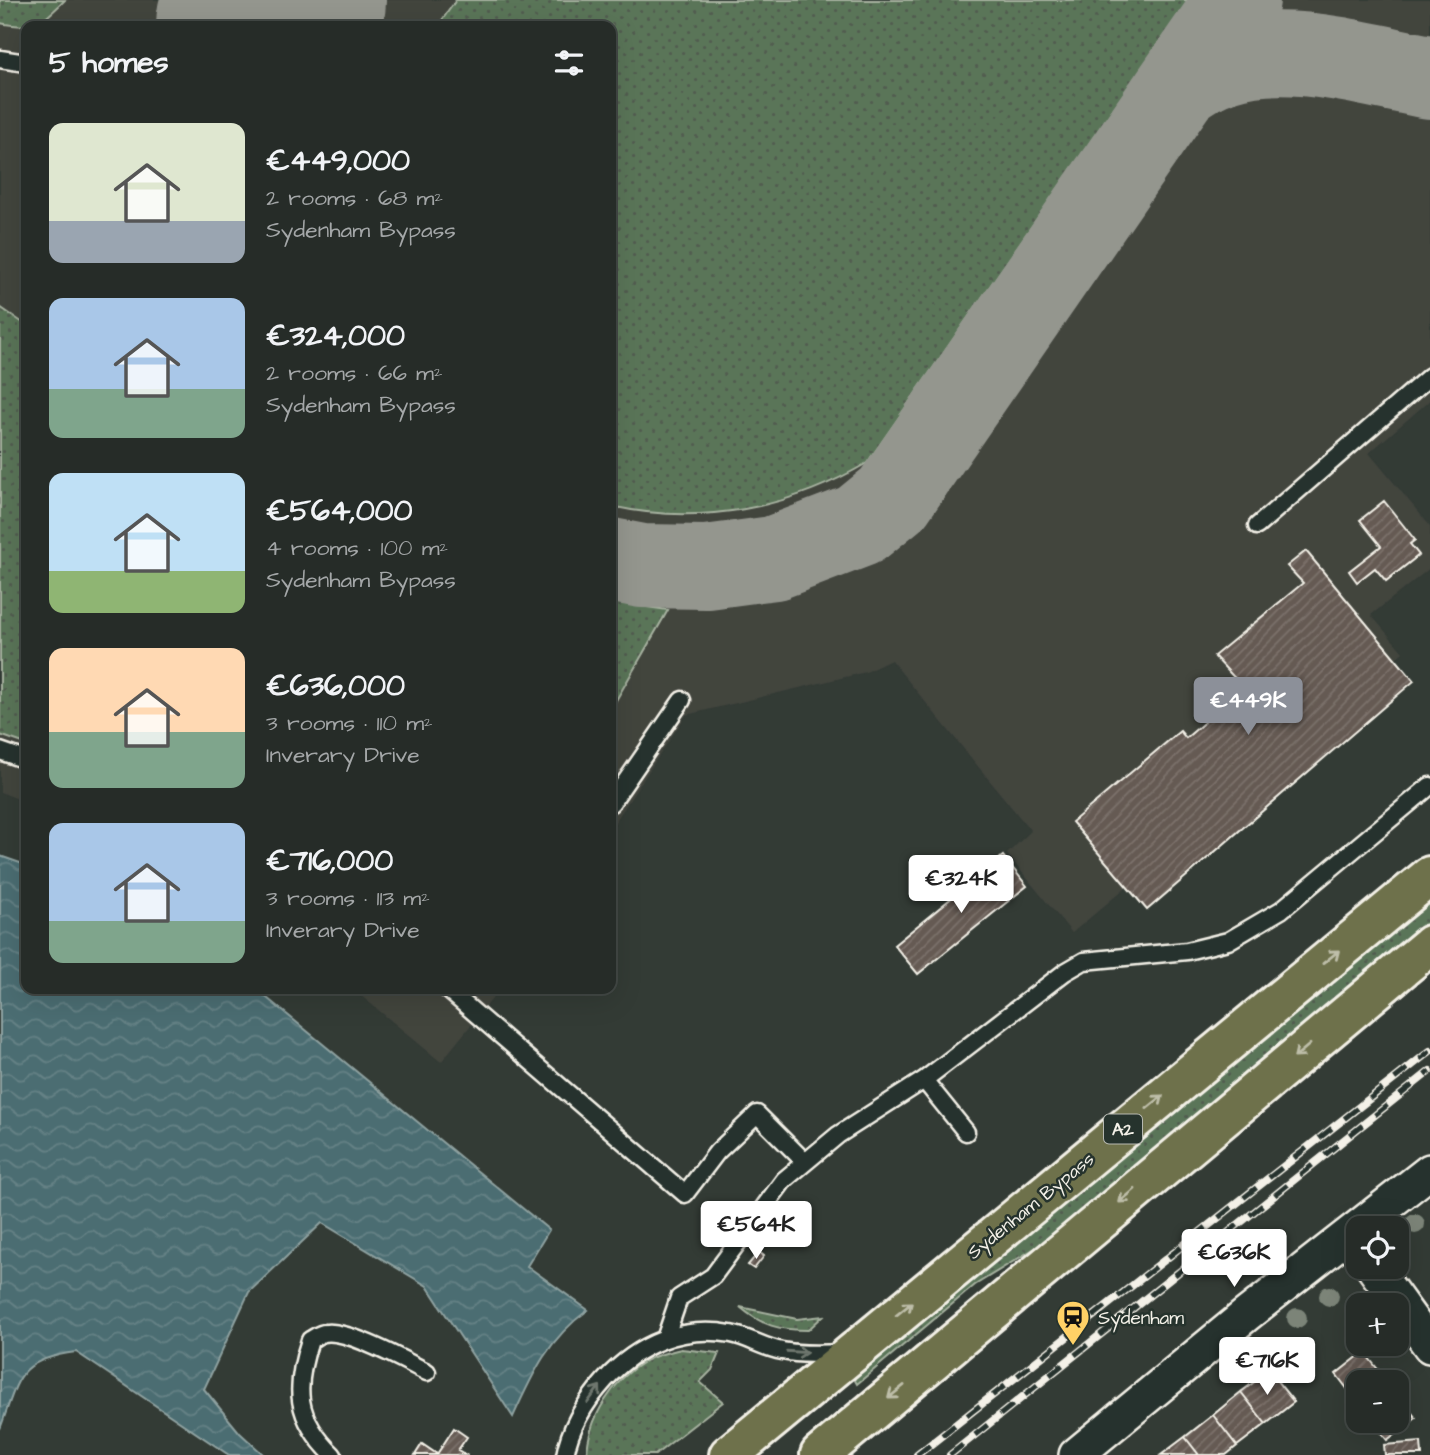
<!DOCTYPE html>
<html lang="en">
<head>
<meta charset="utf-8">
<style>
  body { margin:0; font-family:"Architects Daughter",sans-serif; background:#2e3430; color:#f1f3f6; height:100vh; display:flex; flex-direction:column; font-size:26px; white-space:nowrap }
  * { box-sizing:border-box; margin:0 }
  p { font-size:23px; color:#a4a7a8 }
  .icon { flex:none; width:38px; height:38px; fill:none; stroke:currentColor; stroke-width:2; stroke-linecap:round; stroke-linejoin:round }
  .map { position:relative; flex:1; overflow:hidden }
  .drawer { position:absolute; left:21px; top:21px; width:595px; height:973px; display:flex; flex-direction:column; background:#262c28; border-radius:14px; box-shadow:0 7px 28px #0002,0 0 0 2px #424845 }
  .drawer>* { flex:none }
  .fabs { position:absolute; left:1346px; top:1216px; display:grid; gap:14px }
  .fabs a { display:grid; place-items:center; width:63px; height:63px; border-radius:14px; background:#262c28; box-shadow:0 7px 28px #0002,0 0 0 2px #424845; font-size:35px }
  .price { position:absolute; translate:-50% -60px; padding:0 16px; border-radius:7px; background:#fff; color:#222; font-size:23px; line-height:46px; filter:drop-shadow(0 2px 4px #0008) }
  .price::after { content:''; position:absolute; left:50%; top:42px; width:21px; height:16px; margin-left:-10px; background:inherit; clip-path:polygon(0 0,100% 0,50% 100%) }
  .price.selected { background:#8c9099; color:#fff }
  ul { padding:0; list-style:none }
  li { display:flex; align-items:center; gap:21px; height:175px; padding:0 28px }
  li span { display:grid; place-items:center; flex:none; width:196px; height:140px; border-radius:14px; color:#555 }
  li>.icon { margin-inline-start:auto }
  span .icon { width:84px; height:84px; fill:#fffc; stroke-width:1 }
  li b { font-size:30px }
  h2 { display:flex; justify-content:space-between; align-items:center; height:84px; padding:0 28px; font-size:30px }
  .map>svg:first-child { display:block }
</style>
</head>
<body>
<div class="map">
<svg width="1430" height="1455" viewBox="0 0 1430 1455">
  <defs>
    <pattern id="grass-dots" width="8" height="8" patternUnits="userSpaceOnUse" patternTransform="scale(1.75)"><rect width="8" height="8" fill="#5a7459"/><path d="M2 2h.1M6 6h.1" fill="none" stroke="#515c4f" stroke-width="1.8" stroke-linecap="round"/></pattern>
    <pattern id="water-waves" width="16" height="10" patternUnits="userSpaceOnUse" patternTransform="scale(1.75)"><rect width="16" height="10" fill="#4b6d72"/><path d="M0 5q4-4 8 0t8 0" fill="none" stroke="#668286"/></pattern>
    <pattern id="building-hatch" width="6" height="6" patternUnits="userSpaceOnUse" patternTransform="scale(1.75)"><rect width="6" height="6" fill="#655a53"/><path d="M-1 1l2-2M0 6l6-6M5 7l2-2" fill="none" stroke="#7c726c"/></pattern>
  </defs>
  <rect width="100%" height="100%" fill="#333b35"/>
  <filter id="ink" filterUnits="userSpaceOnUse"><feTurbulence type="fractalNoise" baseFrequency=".0143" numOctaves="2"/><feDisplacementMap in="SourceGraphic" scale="14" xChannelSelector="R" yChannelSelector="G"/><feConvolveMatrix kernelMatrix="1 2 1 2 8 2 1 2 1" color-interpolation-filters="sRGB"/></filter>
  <g filter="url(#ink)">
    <path fill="#42443e" d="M0,0H1430V400L1369,453L1430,526V568L1371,615L1403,652L1072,933L1007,854L1031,831L891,660L866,672L686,715L611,828V26H26V802L0,792Z
      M353,989H500L441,1062Z"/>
    <path fill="url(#grass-dots)" stroke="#a7b2a0" stroke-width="2" d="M0,0H65C39,25 36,30 0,23Z
      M456,0H1189L867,463C789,509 700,526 611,506V26H438Z
      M0,307L26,325V744L0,735Z
      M611,602L668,610L611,709Z
      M1430,901V923L1040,1245L975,1285L857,1384L853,1377Z
      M740,1307L797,1319L823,1316L808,1330C779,1330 762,1326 740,1307Z
      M681,1349L719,1353L712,1370L700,1382L723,1402L655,1455H587C588,1418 613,1380 645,1361C655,1355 669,1352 681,1349Z"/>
    <path fill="url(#water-waves)" stroke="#8fa2a1" stroke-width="2" d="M0,856L26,865V989H256L549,1230L527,1266L588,1310C548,1339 533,1373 513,1417L427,1286L322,1223L249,1292L204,1389L240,1433L264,1455H229L76,1352C16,1360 19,1378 0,1429Z"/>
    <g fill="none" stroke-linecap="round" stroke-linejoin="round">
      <path stroke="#94968e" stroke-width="84" d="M1177,88C1247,27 1348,62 1430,77
        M611,560L642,566L707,567L774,558L860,525L893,498L1238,0"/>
      <path stroke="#94968e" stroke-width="212" d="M262,26L280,0"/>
    </g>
    <path fill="url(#building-hatch)" stroke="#f4f1e8" stroke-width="2" d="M1384,501L1415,540L1410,544L1419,555L1386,581L1375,568L1357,582L1349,571L1381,546L1360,520Z
      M1306,551L1414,681L1147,910L1072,822L1180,731L1186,738L1244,688L1214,656L1303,583L1287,566Z
      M1003,856L1027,886L918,974L894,945Z
      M759,1252L764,1256L754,1269L748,1265Z
      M1364,1352L1388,1382H1358V1403L1336,1374Z
      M1269,1371L1294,1402L1266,1424L1241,1392Z
      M1241,1392L1266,1424L1237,1446L1213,1415Z
      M1396,1393L1416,1418L1387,1440L1372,1421H1396Z
      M1213,1415L1237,1446L1226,1455H1199L1185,1437Z
      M454,1428L467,1437L458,1450L466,1455H415L422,1444L437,1454Z
      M1185,1437L1199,1455H1161Z
      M1421,1442L1422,1455H1385L1384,1445Z"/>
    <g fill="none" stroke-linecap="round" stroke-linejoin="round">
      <defs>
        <path id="lane" d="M0,59L26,63
          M1257,526L1430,376
          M0,751L26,760
          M611,803L682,700
          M447,989L685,1194L717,1152L757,1114L805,1162
          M924,1080L966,1132
          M665,1339L679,1298L713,1276L784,1180L838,1135L924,1080L1065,972L1084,961L1187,951L1228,941L1281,910L1430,786
          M333,1455C295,1418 294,1388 310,1340C314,1338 320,1333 325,1333C347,1329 405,1361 427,1372
          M565,1455C570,1427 587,1400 605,1380C638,1344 682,1325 731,1334C748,1337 764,1348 782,1351C801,1355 822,1354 841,1353"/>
        <path id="street" d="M1373,1267L1430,1346
          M1076,1455L1246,1315L1430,1171"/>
        <path id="highway" d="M729,1455L1430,876
          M820,1455L1430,945"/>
      </defs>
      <use href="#lane" stroke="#f4f1e8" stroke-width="21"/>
      <use href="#street" stroke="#f4f1e8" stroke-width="38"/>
      <use href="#highway" stroke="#f4f1e8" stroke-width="44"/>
      <use href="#lane" stroke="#26332d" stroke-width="16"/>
      <use href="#street" stroke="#26332d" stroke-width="33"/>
      <use href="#highway" stroke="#6e714b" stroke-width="38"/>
      <defs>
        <path id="rail" d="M917,1455L1430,1051
          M950,1455L1430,1071"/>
      </defs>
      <use href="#rail" stroke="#f4f1e8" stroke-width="8"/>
      <use href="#rail" stroke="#26332d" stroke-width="5" stroke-dasharray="16" stroke-linecap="butt"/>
    </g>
    <g fill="#7b8478">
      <circle cx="1415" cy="1224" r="10"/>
      <circle cx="1329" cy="1296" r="10"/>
      <circle cx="1297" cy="1318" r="10"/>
    </g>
    <defs><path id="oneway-shaft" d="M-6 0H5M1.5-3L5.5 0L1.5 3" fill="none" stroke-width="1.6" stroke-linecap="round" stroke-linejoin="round" transform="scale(1.75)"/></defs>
    <g stroke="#bebea9">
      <use href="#oneway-shaft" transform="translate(1331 957) rotate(-39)"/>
      <use href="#oneway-shaft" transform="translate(1302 1051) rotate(140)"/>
      <use href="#oneway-shaft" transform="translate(1155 1102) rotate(-39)"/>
      <use href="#oneway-shaft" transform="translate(1127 1196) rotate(140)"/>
      <use href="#oneway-shaft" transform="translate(904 1309) rotate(-39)"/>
      <use href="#oneway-shaft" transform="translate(896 1392) rotate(141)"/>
    </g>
    <g stroke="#6e766e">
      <use href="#oneway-shaft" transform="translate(797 1352) rotate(4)"/>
      <use href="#oneway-shaft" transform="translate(594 1394) rotate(-54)"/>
    </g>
  </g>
  <defs>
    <symbol id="station-pin" viewBox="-11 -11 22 30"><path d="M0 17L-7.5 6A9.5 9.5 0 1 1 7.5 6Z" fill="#ffd166" stroke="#26332d"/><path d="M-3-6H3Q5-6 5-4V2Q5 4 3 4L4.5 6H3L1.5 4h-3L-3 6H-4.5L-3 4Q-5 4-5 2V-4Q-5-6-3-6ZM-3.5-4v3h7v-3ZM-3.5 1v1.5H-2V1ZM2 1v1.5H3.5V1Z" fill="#111"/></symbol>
  </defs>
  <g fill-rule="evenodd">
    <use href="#station-pin" x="1054" y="1298" width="38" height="52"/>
  </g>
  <g text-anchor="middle" stroke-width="5" stroke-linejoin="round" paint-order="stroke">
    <rect fill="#26332d" stroke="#b6b8b0" stroke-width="2" x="1104" y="1114.5" width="38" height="29" rx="5"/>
    <g font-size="18" font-weight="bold" fill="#f4f1e8">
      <text x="1123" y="1135">A2</text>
    </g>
    <g font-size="19" fill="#f4f1e8" stroke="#26332d">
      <text transform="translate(1030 1205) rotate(-39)" y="7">Sydenham Bypass</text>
    </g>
    <g font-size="19" fill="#f4f1e8" stroke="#26332d" text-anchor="start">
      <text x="1098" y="1324">Sydenham</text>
    </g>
  </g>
</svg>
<div class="fabs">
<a><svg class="icon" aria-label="locate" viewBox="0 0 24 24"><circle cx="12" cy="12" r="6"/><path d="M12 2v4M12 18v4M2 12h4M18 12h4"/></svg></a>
<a>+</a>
<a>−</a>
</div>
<b class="price selected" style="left:1248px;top:737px">€449K</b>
<b class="price" style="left:961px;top:915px">€324K</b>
<b class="price" style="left:756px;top:1261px">€564K</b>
<b class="price" style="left:1234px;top:1289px">€636K</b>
<b class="price" style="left:1267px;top:1397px">€716K</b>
<section class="drawer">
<h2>5 homes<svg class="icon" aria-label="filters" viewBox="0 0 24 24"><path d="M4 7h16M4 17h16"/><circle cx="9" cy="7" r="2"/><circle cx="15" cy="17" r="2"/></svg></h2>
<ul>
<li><span style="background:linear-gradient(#dfe7d0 70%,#9aa5b1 0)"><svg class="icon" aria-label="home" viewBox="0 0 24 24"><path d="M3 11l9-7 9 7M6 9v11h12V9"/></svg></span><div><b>€449,000</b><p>2 rooms · 68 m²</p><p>Sydenham Bypass</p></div></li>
<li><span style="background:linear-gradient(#a9c7e8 65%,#7fa58c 0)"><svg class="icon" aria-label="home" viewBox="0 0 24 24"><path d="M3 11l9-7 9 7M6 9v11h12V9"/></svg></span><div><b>€324,000</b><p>2 rooms · 66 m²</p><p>Sydenham Bypass</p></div></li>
<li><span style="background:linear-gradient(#bfe0f5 70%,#8fb573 0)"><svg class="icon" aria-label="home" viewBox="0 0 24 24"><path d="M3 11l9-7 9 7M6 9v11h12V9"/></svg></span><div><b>€564,000</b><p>4 rooms · 100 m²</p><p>Sydenham Bypass</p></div></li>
<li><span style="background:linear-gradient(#ffd9b3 60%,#7fa58c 0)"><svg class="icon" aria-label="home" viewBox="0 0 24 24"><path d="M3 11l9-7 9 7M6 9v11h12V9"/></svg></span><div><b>€636,000</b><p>3 rooms · 110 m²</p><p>Inverary Drive</p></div></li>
<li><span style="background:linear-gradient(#a9c7e8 70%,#7fa58c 0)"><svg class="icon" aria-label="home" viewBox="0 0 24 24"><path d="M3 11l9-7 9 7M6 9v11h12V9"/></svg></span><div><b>€716,000</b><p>3 rooms · 113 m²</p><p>Inverary Drive</p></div></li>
</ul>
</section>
</div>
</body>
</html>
